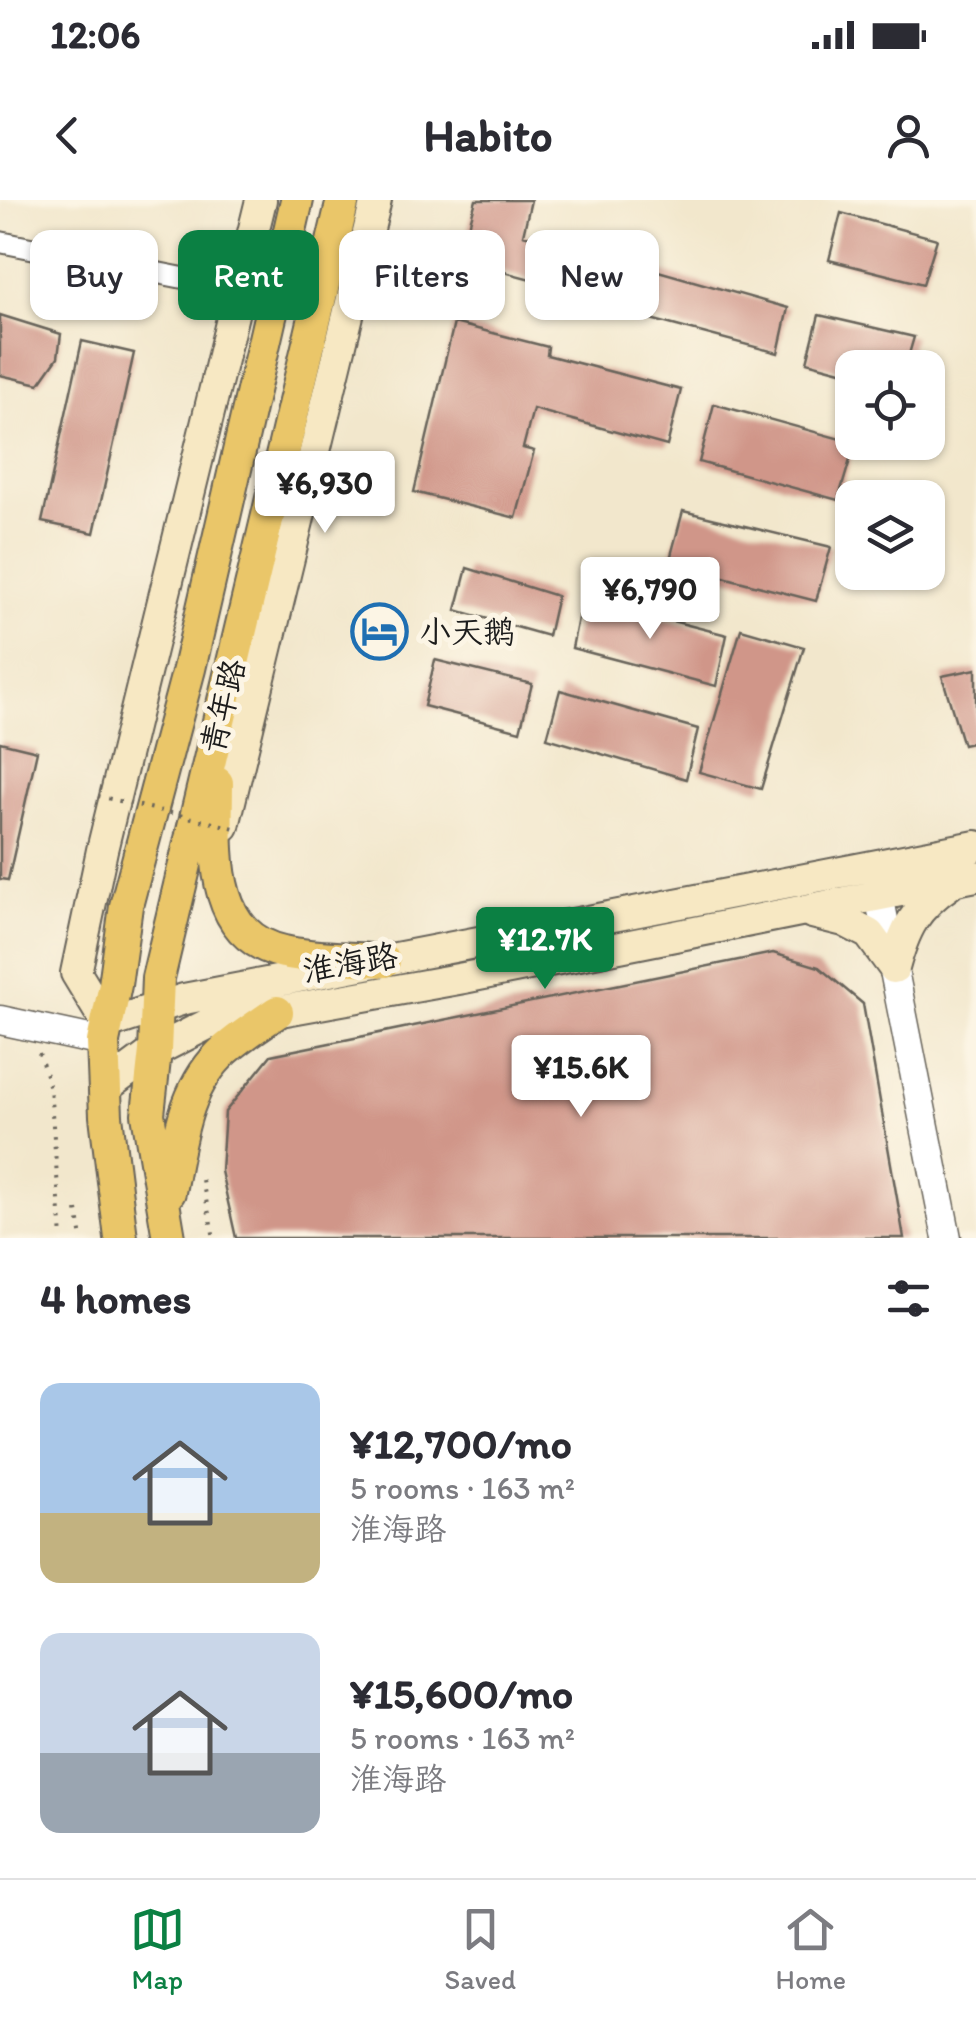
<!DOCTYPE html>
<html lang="en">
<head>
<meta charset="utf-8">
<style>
  body { margin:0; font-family:Itim,"LXGW WenKai TC",sans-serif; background:#f2f2f3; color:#2b2b33; height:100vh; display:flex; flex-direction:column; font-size:38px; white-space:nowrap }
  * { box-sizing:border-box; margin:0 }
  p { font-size:32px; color:#7c7c81 }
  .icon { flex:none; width:55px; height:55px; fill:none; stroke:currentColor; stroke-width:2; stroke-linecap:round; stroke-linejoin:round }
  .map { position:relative; height:1038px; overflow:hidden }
  .drawer { display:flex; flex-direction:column; background:#fff; flex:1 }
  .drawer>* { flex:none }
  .banner { position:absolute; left:30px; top:30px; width:918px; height:90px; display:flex; gap:20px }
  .fabs { position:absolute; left:835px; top:150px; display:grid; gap:20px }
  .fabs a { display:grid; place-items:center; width:110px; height:110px; border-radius:20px; background:#fff; box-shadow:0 2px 8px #0004; font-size:50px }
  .price { position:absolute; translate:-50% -85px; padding:0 22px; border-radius:10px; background:#fff; color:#222; font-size:32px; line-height:65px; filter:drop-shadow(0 2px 5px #0008) }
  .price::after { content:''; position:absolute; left:50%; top:60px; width:30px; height:22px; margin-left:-15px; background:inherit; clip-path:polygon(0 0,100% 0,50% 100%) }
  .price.active { background:#0b8043; color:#fff }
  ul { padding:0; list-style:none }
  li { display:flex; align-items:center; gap:30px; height:250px; padding:0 40px }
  li span { display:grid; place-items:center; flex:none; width:280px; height:200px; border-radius:20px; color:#555 }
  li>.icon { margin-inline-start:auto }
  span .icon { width:120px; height:120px; fill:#fffc; stroke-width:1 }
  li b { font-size:42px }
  h2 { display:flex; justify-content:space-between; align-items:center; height:120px; padding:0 40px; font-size:42px }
  .pill { padding:0 35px; border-radius:20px; background:#fff; box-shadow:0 2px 8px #0004; font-size:35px; line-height:90px }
  .pill.active { background:#0b8043; color:#fff }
  .status { display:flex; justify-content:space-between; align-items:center; height:70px; padding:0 50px; background:#fff; direction:ltr }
  .status svg { height:28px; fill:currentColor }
  header { display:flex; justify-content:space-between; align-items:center; height:130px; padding:0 40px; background:#fff; font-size:45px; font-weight:700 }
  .menu { display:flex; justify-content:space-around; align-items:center; height:140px; border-top:2px solid #e1e1e2; background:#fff; font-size:28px; color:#7c7c81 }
  .menu a { display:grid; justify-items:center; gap:5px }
  .menu .active { color:#0b8043 }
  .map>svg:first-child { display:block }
</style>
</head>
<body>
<div class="status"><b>12:06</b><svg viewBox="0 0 49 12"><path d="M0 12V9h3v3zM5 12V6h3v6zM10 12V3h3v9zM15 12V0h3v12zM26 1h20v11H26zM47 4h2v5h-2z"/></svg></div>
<header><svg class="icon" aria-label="back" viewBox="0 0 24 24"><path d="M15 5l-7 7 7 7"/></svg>Habito<svg class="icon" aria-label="person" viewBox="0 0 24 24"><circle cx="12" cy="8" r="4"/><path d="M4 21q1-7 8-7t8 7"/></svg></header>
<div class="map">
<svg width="976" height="1038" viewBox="0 0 976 1038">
  <rect width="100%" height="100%" fill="#fcf5e5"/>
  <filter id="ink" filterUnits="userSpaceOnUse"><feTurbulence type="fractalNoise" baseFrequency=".01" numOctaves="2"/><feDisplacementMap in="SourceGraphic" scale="20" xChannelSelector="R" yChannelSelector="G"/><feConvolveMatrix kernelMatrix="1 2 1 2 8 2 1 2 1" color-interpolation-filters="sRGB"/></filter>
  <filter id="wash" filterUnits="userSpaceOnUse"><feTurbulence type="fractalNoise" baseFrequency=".0048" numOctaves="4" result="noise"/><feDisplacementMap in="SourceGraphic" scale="40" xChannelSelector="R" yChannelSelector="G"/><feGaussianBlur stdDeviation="2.25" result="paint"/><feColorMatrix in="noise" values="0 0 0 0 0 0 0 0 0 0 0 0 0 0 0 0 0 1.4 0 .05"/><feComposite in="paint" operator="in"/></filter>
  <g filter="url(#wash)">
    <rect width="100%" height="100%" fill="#f2e7cc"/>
    <g id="blocks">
      <path fill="#d09689" d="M476,0H531L523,35L604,56L594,96L460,60Z
        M841,13L937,39L923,84L829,60Z
        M630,63L788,108L778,153L617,110Z
        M0,115L61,134L58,157L39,184L0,175Z
        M819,115L914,137L905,168H852V174L807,162Z
        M454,123L548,147L547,155L681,190L667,246L533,209L523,248L534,251L516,318L414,292Z
        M82,141L134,153L94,333L42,322Z
        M714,204L855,243L838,300L699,262Z
        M683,311L831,347L816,401L669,363Z
        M467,368L557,396L548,436L456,410Z
        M582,398L727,435L716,486L572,448Z
        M741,429L804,447L761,589L699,572Z
        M435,460L532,484L520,531L424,506Z
        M976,469V542L963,545L942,476Z
        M560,490L698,529L686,579L547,538Z
        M0,542L37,551L8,680L0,679Z
        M773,753L819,767L863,804L904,1038H236L221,971L225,912L271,855Z"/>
    </g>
  </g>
  <g filter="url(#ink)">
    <use href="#blocks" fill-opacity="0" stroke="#67635a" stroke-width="2.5"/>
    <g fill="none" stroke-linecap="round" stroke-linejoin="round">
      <defs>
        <path id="minor" d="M0,42L239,89"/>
        <path id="tertiary" d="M878,676L879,695L947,1038
          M0,820L103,842"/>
        <path id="secondary" d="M261,0L102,650L76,773L107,824L184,799L976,646
          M224,626L376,0
          M812,713L844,721L869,734L894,768C905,728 915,708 950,684
          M105,888L155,851L208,824L464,778L976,676"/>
        <path id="primary" d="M217,583C217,644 206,735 284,752C312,759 354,758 384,761
          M169,992C179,940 184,886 226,849C242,835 260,824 277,812
          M121,1038L106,916L103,842L115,785L126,706L189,469L297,0
          M169,1038L148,914L155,851L158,778L343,0"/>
      </defs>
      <use href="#minor" stroke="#67635a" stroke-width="24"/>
      <use href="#tertiary" stroke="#67635a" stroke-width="31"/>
      <use href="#secondary" stroke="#67635a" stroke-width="34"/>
      <use href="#primary" stroke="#67635a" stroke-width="36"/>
      <path stroke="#67635a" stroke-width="4" stroke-dasharray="2.5 8" stroke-linecap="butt" d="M39,853L50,888L62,1038
        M202,980L214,1038
        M77,1010L82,1038"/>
      <use href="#minor" stroke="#fff" stroke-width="20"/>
      <use href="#tertiary" stroke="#fff" stroke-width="28"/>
      <use href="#secondary" stroke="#f7e8c3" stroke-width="30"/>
      <use href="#primary" stroke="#eac669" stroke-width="32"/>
      <path stroke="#67635a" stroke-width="4" stroke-dasharray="2.5 8" stroke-linecap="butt" d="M98,596L239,629"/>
    </g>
  </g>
  <defs>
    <symbol id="hotel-ring" viewBox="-11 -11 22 22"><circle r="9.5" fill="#fcf5e5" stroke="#1f6fb2" stroke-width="1.5"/><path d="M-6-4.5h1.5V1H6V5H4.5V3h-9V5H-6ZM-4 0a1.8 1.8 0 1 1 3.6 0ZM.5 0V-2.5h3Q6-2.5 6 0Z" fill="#1f6fb2"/></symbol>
  </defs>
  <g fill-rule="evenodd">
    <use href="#hotel-ring" x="348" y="400" width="63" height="63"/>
  </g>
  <g text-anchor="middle" stroke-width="10" stroke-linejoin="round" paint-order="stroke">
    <g font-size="32" fill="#1c1c1c" stroke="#fcf5e5" text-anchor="start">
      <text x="419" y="443">小天鹅</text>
    </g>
    <g font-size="32" fill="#1c1c1c" stroke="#fcf5e5">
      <text transform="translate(223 506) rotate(-76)" y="11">青年路</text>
      <text transform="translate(350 763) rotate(-10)" y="11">淮海路</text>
    </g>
  </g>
</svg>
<div class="fabs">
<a><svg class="icon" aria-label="locate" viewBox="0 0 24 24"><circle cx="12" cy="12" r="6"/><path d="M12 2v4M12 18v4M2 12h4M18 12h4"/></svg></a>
<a><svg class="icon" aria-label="layers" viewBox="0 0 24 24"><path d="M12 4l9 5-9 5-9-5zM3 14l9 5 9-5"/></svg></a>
</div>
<b class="price" style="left:325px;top:336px">¥6,930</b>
<b class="price" style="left:650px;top:442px">¥6,790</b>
<b class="price active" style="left:545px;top:792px">¥12.7K</b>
<b class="price" style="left:581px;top:920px">¥15.6K</b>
<div class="banner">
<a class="pill">Buy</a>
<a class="pill active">Rent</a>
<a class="pill">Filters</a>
<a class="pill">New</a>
</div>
</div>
<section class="drawer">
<h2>4 homes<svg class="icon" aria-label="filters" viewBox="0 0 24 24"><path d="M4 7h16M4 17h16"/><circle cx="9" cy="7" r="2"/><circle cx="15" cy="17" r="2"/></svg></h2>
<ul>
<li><span style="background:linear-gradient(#a9c7e8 65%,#c2b280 0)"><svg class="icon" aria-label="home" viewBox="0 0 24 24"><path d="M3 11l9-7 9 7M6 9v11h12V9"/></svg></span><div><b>¥12,700/mo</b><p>5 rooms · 163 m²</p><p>淮海路</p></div></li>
<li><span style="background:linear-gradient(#c9d6e8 60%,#9aa5b1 0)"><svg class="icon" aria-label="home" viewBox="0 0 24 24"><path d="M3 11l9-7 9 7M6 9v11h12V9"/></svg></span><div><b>¥15,600/mo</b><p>5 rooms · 163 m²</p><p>淮海路</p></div></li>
</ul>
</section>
<nav class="menu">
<a class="active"><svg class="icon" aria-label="map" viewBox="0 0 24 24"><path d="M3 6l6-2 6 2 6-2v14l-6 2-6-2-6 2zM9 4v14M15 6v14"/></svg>Map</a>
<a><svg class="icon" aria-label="saved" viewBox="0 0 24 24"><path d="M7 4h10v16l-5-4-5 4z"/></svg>Saved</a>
<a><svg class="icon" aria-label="home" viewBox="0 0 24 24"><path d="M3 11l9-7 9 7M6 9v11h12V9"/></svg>Home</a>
</nav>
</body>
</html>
